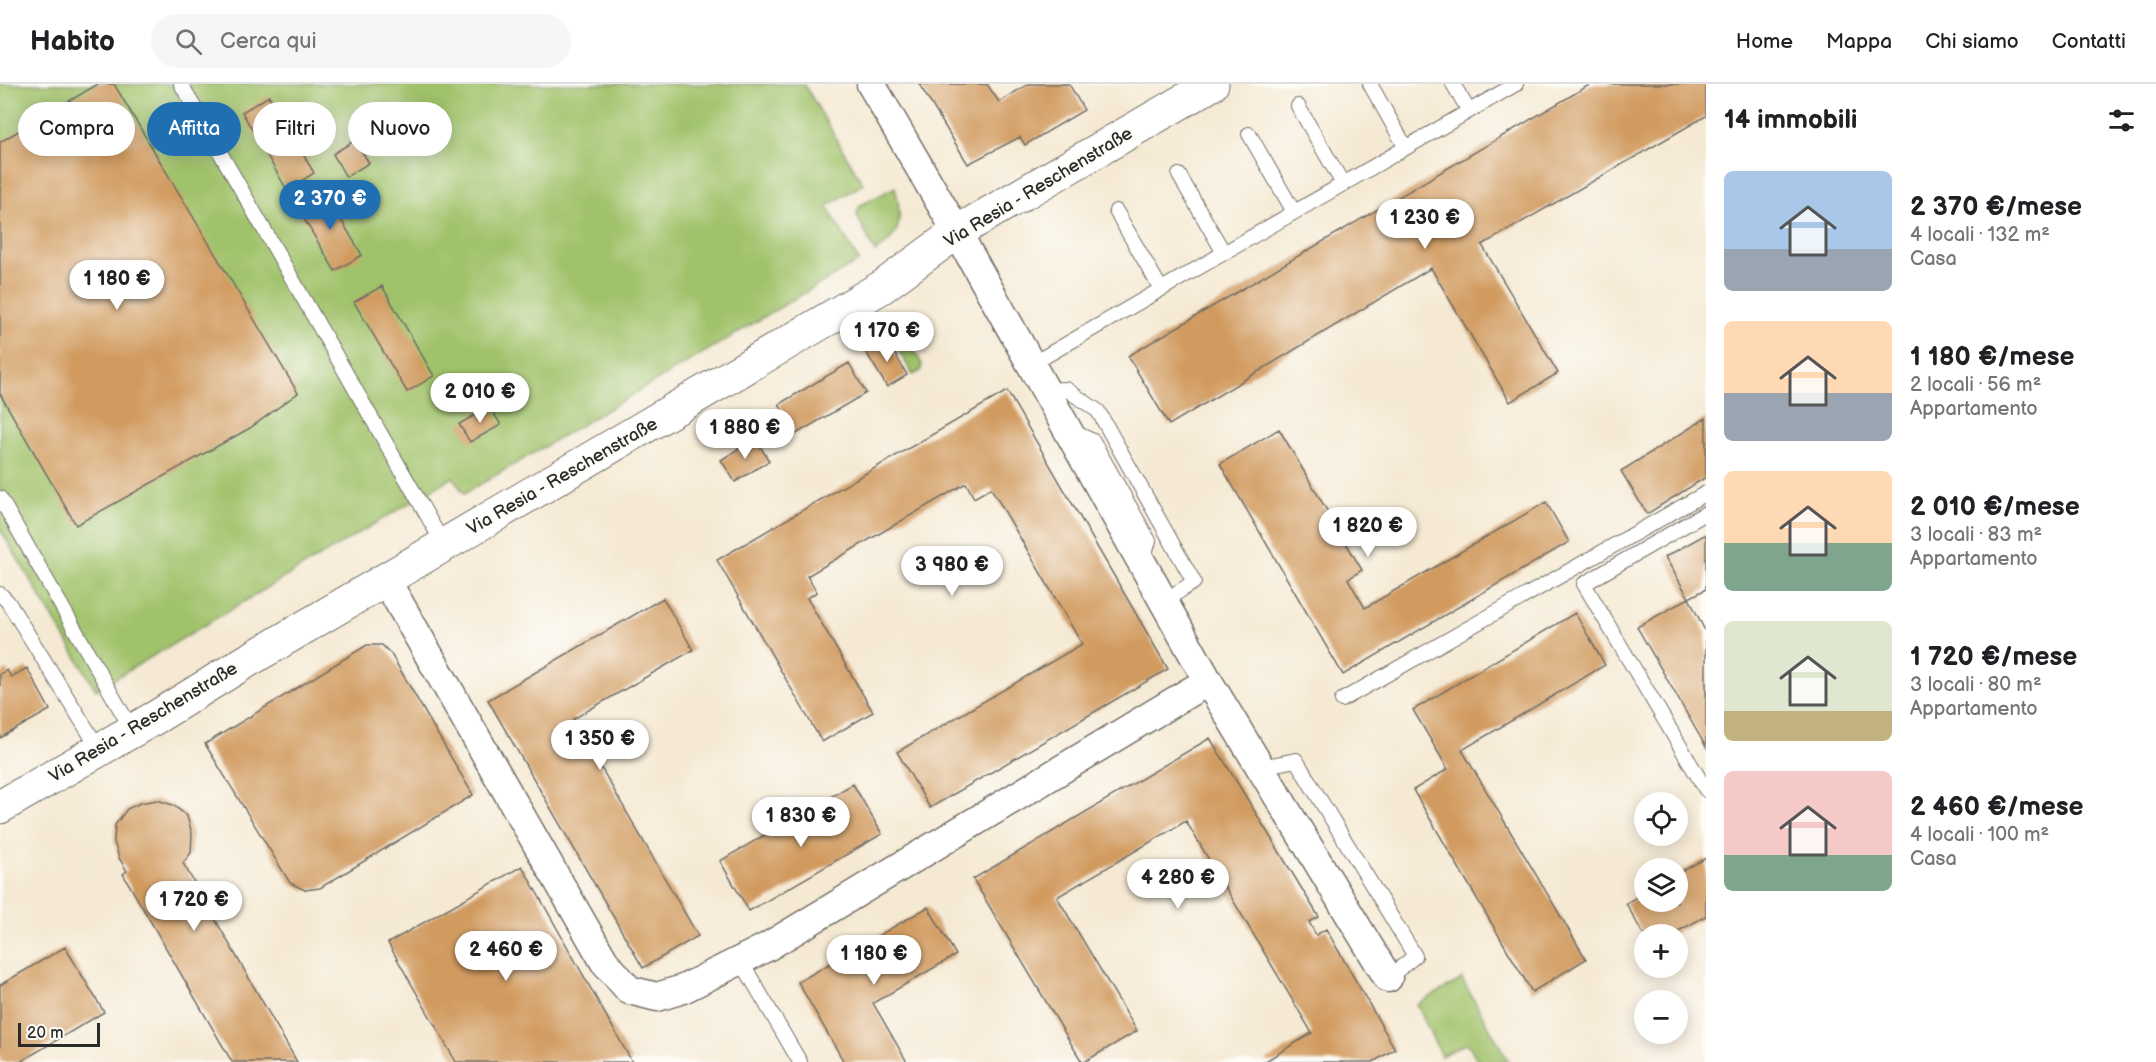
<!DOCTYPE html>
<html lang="it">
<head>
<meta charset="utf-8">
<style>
  body { margin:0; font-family:"Balsamiq Sans",sans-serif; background:#f6f6f6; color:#202124; height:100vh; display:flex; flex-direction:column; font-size:22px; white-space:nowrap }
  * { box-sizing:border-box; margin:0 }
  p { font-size:20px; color:#757577 }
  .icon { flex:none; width:33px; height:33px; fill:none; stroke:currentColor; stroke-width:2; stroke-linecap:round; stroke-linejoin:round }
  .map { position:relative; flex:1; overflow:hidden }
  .details { display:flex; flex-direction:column; background:#fff; width:450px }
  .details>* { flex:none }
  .top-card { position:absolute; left:18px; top:18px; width:570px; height:54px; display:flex; gap:12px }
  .buttons { position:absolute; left:1634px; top:708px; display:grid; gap:12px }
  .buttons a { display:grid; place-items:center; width:54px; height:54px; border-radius:50%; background:#fff; box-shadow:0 3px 15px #0003; font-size:30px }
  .scale { position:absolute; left:18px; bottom:15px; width:82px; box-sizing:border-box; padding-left:6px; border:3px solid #2b2b2b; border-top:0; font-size:16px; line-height:21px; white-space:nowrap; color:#2b2b2b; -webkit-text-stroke:4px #fdfcf7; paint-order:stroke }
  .price { position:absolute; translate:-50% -51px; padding:0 14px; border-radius:21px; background:#fff; color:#222; font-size:20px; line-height:39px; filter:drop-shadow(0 2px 3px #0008) }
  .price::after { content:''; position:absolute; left:50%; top:36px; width:18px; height:14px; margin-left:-9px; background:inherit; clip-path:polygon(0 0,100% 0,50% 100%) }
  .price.on { background:#1f6fb2; color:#fff }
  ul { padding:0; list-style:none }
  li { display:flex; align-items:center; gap:18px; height:150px; padding:0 18px }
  li span { display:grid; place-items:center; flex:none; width:168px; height:120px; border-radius:9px; color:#555 }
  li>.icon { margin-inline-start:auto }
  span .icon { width:72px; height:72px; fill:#fffc; stroke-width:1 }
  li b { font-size:26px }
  h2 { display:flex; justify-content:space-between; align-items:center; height:72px; padding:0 18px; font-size:26px }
  .chip { padding:0 21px; border-radius:27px; background:#fff; box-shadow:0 3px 15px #0003; font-size:21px; line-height:54px }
  .chip.on { background:#1f6fb2; color:#fff }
  header { display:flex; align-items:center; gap:36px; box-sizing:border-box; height:84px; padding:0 30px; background:#fff; border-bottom:2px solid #e0e0e0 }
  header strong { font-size:28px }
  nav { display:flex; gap:33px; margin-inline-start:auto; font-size:21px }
  .search { width:420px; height:54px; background:#f6f6f6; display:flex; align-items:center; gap:15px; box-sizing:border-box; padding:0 21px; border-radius:33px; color:#757577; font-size:22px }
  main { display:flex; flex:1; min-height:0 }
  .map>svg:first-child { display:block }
</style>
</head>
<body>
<header>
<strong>Habito</strong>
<div class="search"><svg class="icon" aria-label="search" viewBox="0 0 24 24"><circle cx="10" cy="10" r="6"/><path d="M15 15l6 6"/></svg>Cerca qui</div>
<nav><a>Home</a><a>Mappa</a><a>Chi siamo</a><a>Contatti</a></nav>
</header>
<main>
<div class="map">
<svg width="1706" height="978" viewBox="0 0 1706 978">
  <rect width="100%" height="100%" fill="#fdfcf7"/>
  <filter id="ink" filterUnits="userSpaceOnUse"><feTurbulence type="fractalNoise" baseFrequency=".0167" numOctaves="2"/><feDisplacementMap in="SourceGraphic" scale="12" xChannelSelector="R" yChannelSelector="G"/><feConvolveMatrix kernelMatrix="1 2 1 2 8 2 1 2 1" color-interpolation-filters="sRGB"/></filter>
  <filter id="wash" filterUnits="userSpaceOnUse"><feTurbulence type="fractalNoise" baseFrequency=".008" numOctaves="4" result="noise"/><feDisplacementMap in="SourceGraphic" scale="24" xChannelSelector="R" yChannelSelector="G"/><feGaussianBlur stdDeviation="1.35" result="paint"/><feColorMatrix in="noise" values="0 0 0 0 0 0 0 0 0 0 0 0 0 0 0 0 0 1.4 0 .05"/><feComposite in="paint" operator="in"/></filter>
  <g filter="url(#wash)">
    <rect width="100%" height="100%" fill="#f5e9d3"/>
    <path fill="#a0c26b" stroke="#66764b" stroke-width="1.5" d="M0,0H804L863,100L827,122L859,177L464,410L453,393L96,606L0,445Z
      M895,103C902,134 904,150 875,168L857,132L859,122Z
      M896,244L902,245L922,280L921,287L913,291L888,248Z
      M1462,895L1509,978H1479L1467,959L1441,972L1417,920Z"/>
    <g id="blocks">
      <path fill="#d19b61" d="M98,0H114L298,309L250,344L76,441L0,310V58Z
        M919,0H987L999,18L1028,0H1069L1084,26L1025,61L1020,53L968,80Z
        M1591,0H1706V32L1482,161L1558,289L1510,318L1431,184L1169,341L1128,272Z
        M269,12L314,89L287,106L242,28Z
        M355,56L369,79L346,93L333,70Z
        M324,107L362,171L335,187L297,123Z
        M382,202L434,292L407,308L354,218Z
        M887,256L907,291L887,303L866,268Z
        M849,279L866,309L796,350L779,320Z
        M1007,307L1168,585L930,724L897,668L1082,560L991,404L974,414L966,399L807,492L817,508L807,514L873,628L822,658L717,476Z
        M490,323L501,341L470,358L459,340Z
        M1706,334V393L1647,430L1621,387Z
        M1279,345L1362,486L1348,495L1365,524L1546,418L1569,458L1343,591L1220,380Z
        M755,354L769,377L735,398L721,376Z
        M1706,450V505L1689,514L1665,473Z
        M663,514L693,566L573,635L698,852L643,884L488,616Z
        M1689,514L1706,549V663L1637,543Z
        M1575,529L1605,581L1462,666L1586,875L1532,908L1413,706L1448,685L1413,626Z
        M367,561H382L391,570L473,711L320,804L305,806L290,799L205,660Z
        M27,584L50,626L0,654V590L7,586L11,593Z
        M1210,654L1319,833L1309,838L1316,851L1326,845L1395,965L1373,978H1264L1312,949L1186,737L1057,813L1137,947L1084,978H1082L973,795Z
        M853,700L882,750L749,827L720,777Z
        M157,716L173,721L187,732L192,750L191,769L183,779L297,978H232L123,790L127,787L119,774L114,758L115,741L127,725L140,719Z
        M1706,774V832L1673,850H1643L1626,819L1644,809V818H1677V790Z
        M522,782L632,978H456L388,859Z
        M928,823L956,871L873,919L907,978H844L798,898Z
        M65,863L104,928L20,978H0V901Z"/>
    </g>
  </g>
  <g filter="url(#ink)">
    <use href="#blocks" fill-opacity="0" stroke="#726e66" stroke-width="1.5"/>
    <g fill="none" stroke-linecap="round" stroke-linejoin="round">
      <defs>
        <path id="service" d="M181,0L444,461
          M1370,0L1406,64
          M1453,0L1469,27
          M1298,22L1343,100
          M1249,50L1294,128
          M1179,91L1224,169
          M1116,127L1161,205
          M1032,280L1516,0
          M1046,306L1066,305L1098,327L1194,498L1164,517
          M1074,348L1093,357L1149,457L1143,475
          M0,414L132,646
          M1706,429L1584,500L1706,706
          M0,510L8,518L99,665
          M1342,616L1706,409
          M1261,683L1296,676L1415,872L1388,894
          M741,877L800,978"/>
        <path id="minor" d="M871,0L957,148L1208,597L1388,894
          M386,496L604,877L629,906L657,913L683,905L767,863L1208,597"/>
        <path id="secondary" d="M0,723L158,632L242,580L882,203L957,148L1212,0"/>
      </defs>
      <use href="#service" stroke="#726e66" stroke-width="16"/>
      <use href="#minor" stroke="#726e66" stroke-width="31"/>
      <use href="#secondary" stroke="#726e66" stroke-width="35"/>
      <use href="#service" stroke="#fff" stroke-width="14"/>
      <use href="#minor" stroke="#fff" stroke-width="28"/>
      <use href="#secondary" stroke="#fff" stroke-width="33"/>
    </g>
  </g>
  <g text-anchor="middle" stroke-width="4.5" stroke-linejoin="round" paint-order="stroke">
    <g font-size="18" fill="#2b2b2b" stroke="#fdfcf7">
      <text transform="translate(1038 103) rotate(-31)" y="6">Via Resia - Reschenstraße</text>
      <text transform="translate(562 392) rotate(-30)" y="6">Via Resia - Reschenstraße</text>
      <text transform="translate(143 638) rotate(-31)" y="6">Via Resia - Reschenstraße</text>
    </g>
  </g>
</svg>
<div class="buttons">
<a><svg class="icon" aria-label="locate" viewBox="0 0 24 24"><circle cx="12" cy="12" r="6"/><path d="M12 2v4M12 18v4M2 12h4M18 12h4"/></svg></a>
<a><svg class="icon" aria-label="layers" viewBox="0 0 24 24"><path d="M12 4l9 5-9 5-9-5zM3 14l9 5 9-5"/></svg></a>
<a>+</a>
<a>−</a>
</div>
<div class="scale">20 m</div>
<b class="price on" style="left:330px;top:147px">2 370 €</b>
<b class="price" style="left:1425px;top:166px">1 230 €</b>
<b class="price" style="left:117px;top:227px">1 180 €</b>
<b class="price" style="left:887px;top:279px">1 170 €</b>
<b class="price" style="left:480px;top:340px">2 010 €</b>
<b class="price" style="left:745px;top:376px">1 880 €</b>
<b class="price" style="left:1368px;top:474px">1 820 €</b>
<b class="price" style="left:952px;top:513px">3 980 €</b>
<b class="price" style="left:600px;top:687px">1 350 €</b>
<b class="price" style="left:801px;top:764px">1 830 €</b>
<b class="price" style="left:1178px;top:826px">4 280 €</b>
<b class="price" style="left:194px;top:848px">1 720 €</b>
<b class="price" style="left:506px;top:898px">2 460 €</b>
<b class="price" style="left:874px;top:902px">1 180 €</b>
<div class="top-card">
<a class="chip">Compra</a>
<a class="chip on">Affitta</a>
<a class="chip">Filtri</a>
<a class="chip">Nuovo</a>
</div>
</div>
<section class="details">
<h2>14 immobili<svg class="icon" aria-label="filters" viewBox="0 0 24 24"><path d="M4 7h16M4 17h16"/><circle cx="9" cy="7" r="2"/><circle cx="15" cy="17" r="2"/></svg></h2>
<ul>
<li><span style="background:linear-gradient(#a9c7e8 65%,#9aa5b1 0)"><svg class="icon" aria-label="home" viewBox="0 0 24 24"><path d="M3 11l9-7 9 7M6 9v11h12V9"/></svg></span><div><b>2 370 €/mese</b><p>4 locali · 132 m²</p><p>Casa</p></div></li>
<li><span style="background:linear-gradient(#ffd9b3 60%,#9aa5b1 0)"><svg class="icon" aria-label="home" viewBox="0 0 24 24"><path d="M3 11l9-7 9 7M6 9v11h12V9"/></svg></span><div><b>1 180 €/mese</b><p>2 locali · 56 m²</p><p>Appartamento</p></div></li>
<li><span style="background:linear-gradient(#ffd9b3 60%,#7fa58c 0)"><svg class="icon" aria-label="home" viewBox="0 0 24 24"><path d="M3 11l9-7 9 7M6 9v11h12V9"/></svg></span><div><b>2 010 €/mese</b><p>3 locali · 83 m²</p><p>Appartamento</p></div></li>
<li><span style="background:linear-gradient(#dfe7d0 75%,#c2b280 0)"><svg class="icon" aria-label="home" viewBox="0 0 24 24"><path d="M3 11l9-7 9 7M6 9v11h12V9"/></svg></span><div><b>1 720 €/mese</b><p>3 locali · 80 m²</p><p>Appartamento</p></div></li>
<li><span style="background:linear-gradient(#f6c9c9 70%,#7fa58c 0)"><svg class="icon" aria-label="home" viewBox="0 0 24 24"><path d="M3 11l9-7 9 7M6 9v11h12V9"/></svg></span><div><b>2 460 €/mese</b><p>4 locali · 100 m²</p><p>Casa</p></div></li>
</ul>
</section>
</main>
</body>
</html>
